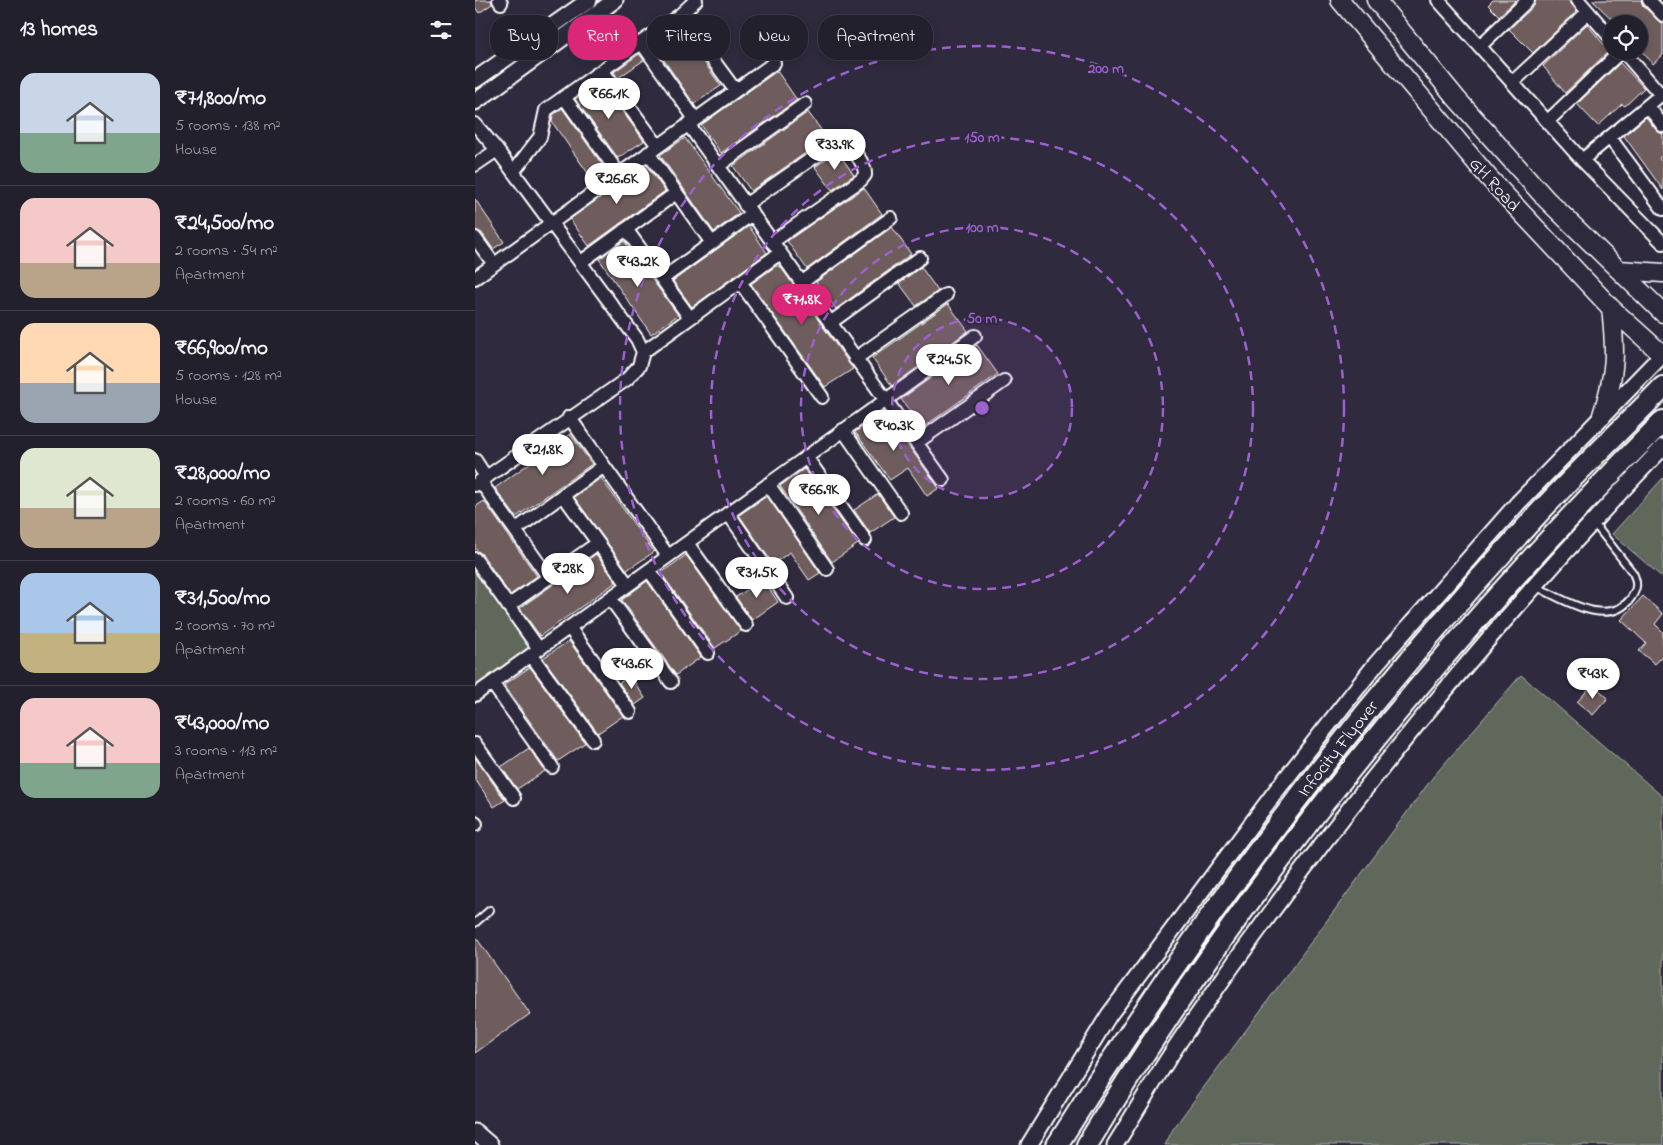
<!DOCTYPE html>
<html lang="en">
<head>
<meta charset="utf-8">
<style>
  body { margin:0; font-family:"Indie Flower",sans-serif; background:#2f2d3a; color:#f1f3f6; height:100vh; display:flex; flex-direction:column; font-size:19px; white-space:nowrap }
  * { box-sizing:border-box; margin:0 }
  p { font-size:16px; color:#a3a3aa }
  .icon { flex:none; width:28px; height:28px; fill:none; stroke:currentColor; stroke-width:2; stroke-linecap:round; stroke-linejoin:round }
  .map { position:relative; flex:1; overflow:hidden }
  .sheet { display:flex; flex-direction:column; background:#23202e; width:475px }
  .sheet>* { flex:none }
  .guide { position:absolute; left:15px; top:15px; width:475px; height:45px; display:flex; gap:10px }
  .fabs { position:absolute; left:1128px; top:15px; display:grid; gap:10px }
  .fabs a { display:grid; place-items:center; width:45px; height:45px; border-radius:50%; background:#23202e; box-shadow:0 2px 8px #0003,0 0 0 1px #403e4a; font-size:25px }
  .price { position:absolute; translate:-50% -42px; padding:0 11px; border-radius:18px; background:#fff; color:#222; font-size:16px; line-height:32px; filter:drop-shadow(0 1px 2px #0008) }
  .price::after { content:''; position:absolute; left:50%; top:30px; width:15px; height:11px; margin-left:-8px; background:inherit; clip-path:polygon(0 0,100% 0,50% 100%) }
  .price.on { background:#db2777; color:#fff }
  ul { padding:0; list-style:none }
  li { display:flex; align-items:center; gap:15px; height:125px; padding:0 20px }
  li+li { border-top:1px solid #403e4a }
  li span { display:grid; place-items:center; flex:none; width:140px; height:100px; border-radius:15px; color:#555 }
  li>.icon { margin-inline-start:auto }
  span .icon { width:60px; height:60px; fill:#fffc; stroke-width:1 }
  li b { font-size:21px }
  h2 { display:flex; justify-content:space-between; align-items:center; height:60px; padding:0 20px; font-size:21px }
  .tag { padding:0 18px; border-radius:20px; background:#23202e; box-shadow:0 2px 8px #0003,0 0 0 1px #403e4a; font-size:18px; line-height:45px }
  .tag.on { background:#db2777; color:#fff }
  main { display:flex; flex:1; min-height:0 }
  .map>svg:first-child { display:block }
</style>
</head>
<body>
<main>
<section class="sheet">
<h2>13 homes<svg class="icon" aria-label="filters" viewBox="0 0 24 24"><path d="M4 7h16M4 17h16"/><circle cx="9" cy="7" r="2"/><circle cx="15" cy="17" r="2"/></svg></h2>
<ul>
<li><span style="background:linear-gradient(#c9d6e8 60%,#7fa58c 0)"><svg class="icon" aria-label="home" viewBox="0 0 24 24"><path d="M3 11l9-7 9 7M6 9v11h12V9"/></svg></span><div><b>₹71,800/mo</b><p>5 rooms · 138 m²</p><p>House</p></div></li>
<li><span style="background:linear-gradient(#f6c9c9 65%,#b9a48a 0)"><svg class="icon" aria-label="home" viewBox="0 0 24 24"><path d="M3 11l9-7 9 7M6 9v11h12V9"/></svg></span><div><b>₹24,500/mo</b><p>2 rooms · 54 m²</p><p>Apartment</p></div></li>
<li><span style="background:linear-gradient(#ffd9b3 60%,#9aa5b1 0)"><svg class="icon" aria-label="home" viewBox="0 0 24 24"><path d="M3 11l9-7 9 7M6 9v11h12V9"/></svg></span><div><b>₹66,900/mo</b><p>5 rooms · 128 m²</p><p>House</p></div></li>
<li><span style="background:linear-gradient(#dfe7d0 60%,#b9a48a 0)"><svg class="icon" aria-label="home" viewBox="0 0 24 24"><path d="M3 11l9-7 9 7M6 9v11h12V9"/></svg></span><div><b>₹28,000/mo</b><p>2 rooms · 60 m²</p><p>Apartment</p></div></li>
<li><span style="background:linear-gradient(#a9c7e8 60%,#c2b280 0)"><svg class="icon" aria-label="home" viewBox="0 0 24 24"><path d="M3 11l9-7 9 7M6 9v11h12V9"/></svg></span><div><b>₹31,500/mo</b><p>2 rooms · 70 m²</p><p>Apartment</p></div></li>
<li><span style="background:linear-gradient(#f6c9c9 65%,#7fa58c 0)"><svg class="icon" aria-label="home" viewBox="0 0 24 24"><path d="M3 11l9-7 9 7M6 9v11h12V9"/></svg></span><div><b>₹43,000/mo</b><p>3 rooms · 113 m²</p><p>Apartment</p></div></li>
</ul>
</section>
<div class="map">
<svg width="1188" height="1145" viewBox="0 0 1188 1145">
  <rect width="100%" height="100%" fill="#2f2a3d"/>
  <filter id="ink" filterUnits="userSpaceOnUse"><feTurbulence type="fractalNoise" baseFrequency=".02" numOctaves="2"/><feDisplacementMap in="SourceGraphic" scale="10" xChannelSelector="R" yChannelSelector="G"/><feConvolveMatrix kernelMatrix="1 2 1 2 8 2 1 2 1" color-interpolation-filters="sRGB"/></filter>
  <g filter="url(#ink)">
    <path fill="#5f675a" stroke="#afb3ac" d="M1188,478V578L1137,534Z
      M0,573L54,647L0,686Z
      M1046,675L1188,797V1145H690L698,1129L958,777Z"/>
    <path fill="#6e5d5b" stroke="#fff" d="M0,0H16L17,4L4,13L0,7Z
      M1018,0H1041L1024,16L1013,5Z
      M1061,0H1093L1102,11L1058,53L1034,29L1059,6Z
      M1117,0H1166L1168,6L1188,24V55L1178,64L1164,48V24H1142Z
      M1112,24L1134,51L1090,93L1068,66Z
      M203,26L246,86L219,104L178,44Z
      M164,54L169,60L143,78L139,72Z
      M1145,63L1169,88L1150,106L1147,104L1123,126L1102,104Z
      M302,71L322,100L246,153L226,125Z
      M125,81L169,141L143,158L100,99Z
      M87,108L128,166L115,176L77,122L78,115Z
      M333,112L352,138L276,191L258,166Z
      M1171,117L1182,131L1188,134V155L1184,158L1188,164V190L1149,136Z
      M210,138L264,213L239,232L185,155Z
      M362,151L379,175L357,190L340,167Z
      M171,165L190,191L114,246L95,219Z
      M389,188L407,214L332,269L312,241Z
      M0,199L29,242L18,249L7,233L0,230Z
      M274,226L292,253L217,307L198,281Z
      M417,227L436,254L361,309L341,282Z
      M149,241L203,315L176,334L124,259Z
      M301,266H305L378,369L350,387L276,284Z
      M446,267L463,291L441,306L424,283Z
      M473,304L493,331L417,386L397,358Z
      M502,345L523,374L447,428L426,399Z
      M409,412L464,488L452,496L433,468L415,480L380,432Z
      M95,434L117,464L41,517L20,488Z
      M329,469L383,544L357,562L305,486Z
      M126,478L179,552L152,570L99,497Z
      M403,494L419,517L395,533L379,510Z
      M292,496L345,573L334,580L315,552L298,564L264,515Z
      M9,501L62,576L35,595L7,554L0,549V507Z
      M121,554L141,582L65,636L45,608Z
      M211,555L266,631L240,648L186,573Z
      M288,579L303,602L277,620L261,597Z
      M172,581L226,657L201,675L147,600Z
      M1168,596L1188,614L1180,624L1188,632V656L1180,664L1164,651L1171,643L1146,620Z
      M94,641L148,716L123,733L68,658Z
      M55,667L110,743L83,761L29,685Z
      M155,676L170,698L160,705L144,683Z
      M1118,684L1133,698L1118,715L1102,702Z
      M54,748L70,771L42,789L26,767Z
      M0,758L30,800L19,807L0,779Z
      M0,936L55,1014L0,1053Z"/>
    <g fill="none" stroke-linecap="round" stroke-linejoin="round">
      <defs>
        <path id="service" d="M1060,586C1086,598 1133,630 1156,598C1162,589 1163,583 1158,573L1118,522
          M0,923L15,910"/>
        <path id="minor" d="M24,0L26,3
          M963,0L1107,160L1188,243
          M1103,0L1136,38
          M1174,0L1188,15
          M205,15L260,90
          M166,42L220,119
          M1005,46L1053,0
          M1148,51L1186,95
          M127,70L183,146
          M1038,82L1113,12
          M89,97L144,174
          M1173,106L1188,126
          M1073,121L1146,51
          M0,124L22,150L162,339L168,352L164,366L152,379L0,485
          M213,124L468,480
          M1135,138L1188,209
          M173,153L237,243L277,214
          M1107,160L1188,93
          M0,165L22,150
          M243,166L330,104
          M38,172L65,137L71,110L205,15L221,0
          M270,205L358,144L365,141C375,144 391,164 390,175L386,180L297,242
          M151,229L215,318
          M0,238L19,264
          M106,262L201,193
          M0,278L299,63
          M187,279L237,243
          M265,282L347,397
          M326,283L416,218
          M355,323L445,258
          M168,352L305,253
          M380,359L471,295
          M94,417L193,556
          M368,430L426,513
          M441,443L529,381
          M331,457L390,540
          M0,460L11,477
          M5,481L40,530L88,495
          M293,484L352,569
          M253,513L312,598
          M40,530L74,578
          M123,543L88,495L129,466
          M212,543L271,625
          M0,559L64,649
          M174,570L233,653
          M135,598L196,682
          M33,606L123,543L153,585
          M94,627L155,712
          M56,655L118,740
          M17,683L77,767
          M0,695L500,336
          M0,744L39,798
          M0,823L1,824"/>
        <path id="tertiary" d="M0,80L114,0
          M0,102L140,0
          M0,1132L15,1145
          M554,1145L634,1015L801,791L901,664L1043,503L1188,354
          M640,1145C662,1110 683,1073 706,1039C850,829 1012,630 1188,447"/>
        <path id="secondary" d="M865,0L1014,178L1136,308L1188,355
          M901,0L981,98L1071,199L1188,313
          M1144,270L1188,273
          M1127,415C1141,372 1141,352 1136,308"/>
        <g id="trunk">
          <path id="s1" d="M582,1145C722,921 882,710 1061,516C1102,472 1146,430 1188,387"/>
          <path d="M612,1145C772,881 970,640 1188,421"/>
        </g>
      </defs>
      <use href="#service" stroke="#fff" stroke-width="10"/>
      <use href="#minor" stroke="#fff" stroke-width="16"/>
      <use href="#tertiary" stroke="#fff" stroke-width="19"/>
      <use href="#secondary" stroke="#fff" stroke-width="21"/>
      <use href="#trunk" stroke="#fff" stroke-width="24"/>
      <use href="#service" stroke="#2f2a3d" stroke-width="6"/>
      <use href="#minor" stroke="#2f2a3d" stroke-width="12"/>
      <use href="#tertiary" stroke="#2f2a3d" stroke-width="15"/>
      <use href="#secondary" stroke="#2f2a3d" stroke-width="18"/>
      <use href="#trunk" stroke="#2f2a3d" stroke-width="20"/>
    </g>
  </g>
  <circle cx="507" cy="408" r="90" fill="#9c61cf" fill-opacity=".12"/>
  <g fill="none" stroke="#9c61cf" stroke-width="2.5" stroke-dasharray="9 6">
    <circle cx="507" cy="408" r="90"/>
    <circle cx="507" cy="408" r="181"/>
    <circle cx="507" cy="408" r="271"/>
    <circle cx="507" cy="408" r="362"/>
  </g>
  <g text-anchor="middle" stroke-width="4.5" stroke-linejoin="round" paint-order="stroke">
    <g font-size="18" fill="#fff" stroke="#2f2a3d">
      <text transform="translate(1020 184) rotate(48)" y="6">GH Road</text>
      <text dy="6" stroke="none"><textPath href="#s1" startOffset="486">Infocity Flyover</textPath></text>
    </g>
  </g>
  <circle cx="507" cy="408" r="8" fill="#9c61cf" stroke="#2f2a3d" stroke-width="2.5"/>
  <g font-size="15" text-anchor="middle" font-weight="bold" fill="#9c61cf" stroke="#2f2a3d" stroke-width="4.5" stroke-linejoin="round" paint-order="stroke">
    <text x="631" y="73">200 m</text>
    <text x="507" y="142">150 m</text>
    <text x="507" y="232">100 m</text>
    <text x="507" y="323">50 m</text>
  </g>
</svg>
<div class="fabs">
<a><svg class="icon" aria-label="locate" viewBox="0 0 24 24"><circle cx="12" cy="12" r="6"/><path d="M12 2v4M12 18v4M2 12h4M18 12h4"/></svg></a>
</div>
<b class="price" style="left:134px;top:120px">₹66.1K</b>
<b class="price" style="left:360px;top:171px">₹33.9K</b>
<b class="price" style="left:142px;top:205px">₹26.6K</b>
<b class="price" style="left:163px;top:288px">₹43.2K</b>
<b class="price on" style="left:327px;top:326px">₹71.8K</b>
<b class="price" style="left:474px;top:386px">₹24.5K</b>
<b class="price" style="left:419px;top:452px">₹40.3K</b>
<b class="price" style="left:68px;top:476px">₹21.8K</b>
<b class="price" style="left:344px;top:516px">₹66.9K</b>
<b class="price" style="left:93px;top:595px">₹28K</b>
<b class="price" style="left:282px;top:599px">₹31.5K</b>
<b class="price" style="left:157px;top:690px">₹43.6K</b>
<b class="price" style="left:1118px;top:700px">₹43K</b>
<div class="guide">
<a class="tag">Buy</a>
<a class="tag on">Rent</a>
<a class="tag">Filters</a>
<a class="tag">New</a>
<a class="tag">Apartment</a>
</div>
</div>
</main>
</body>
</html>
